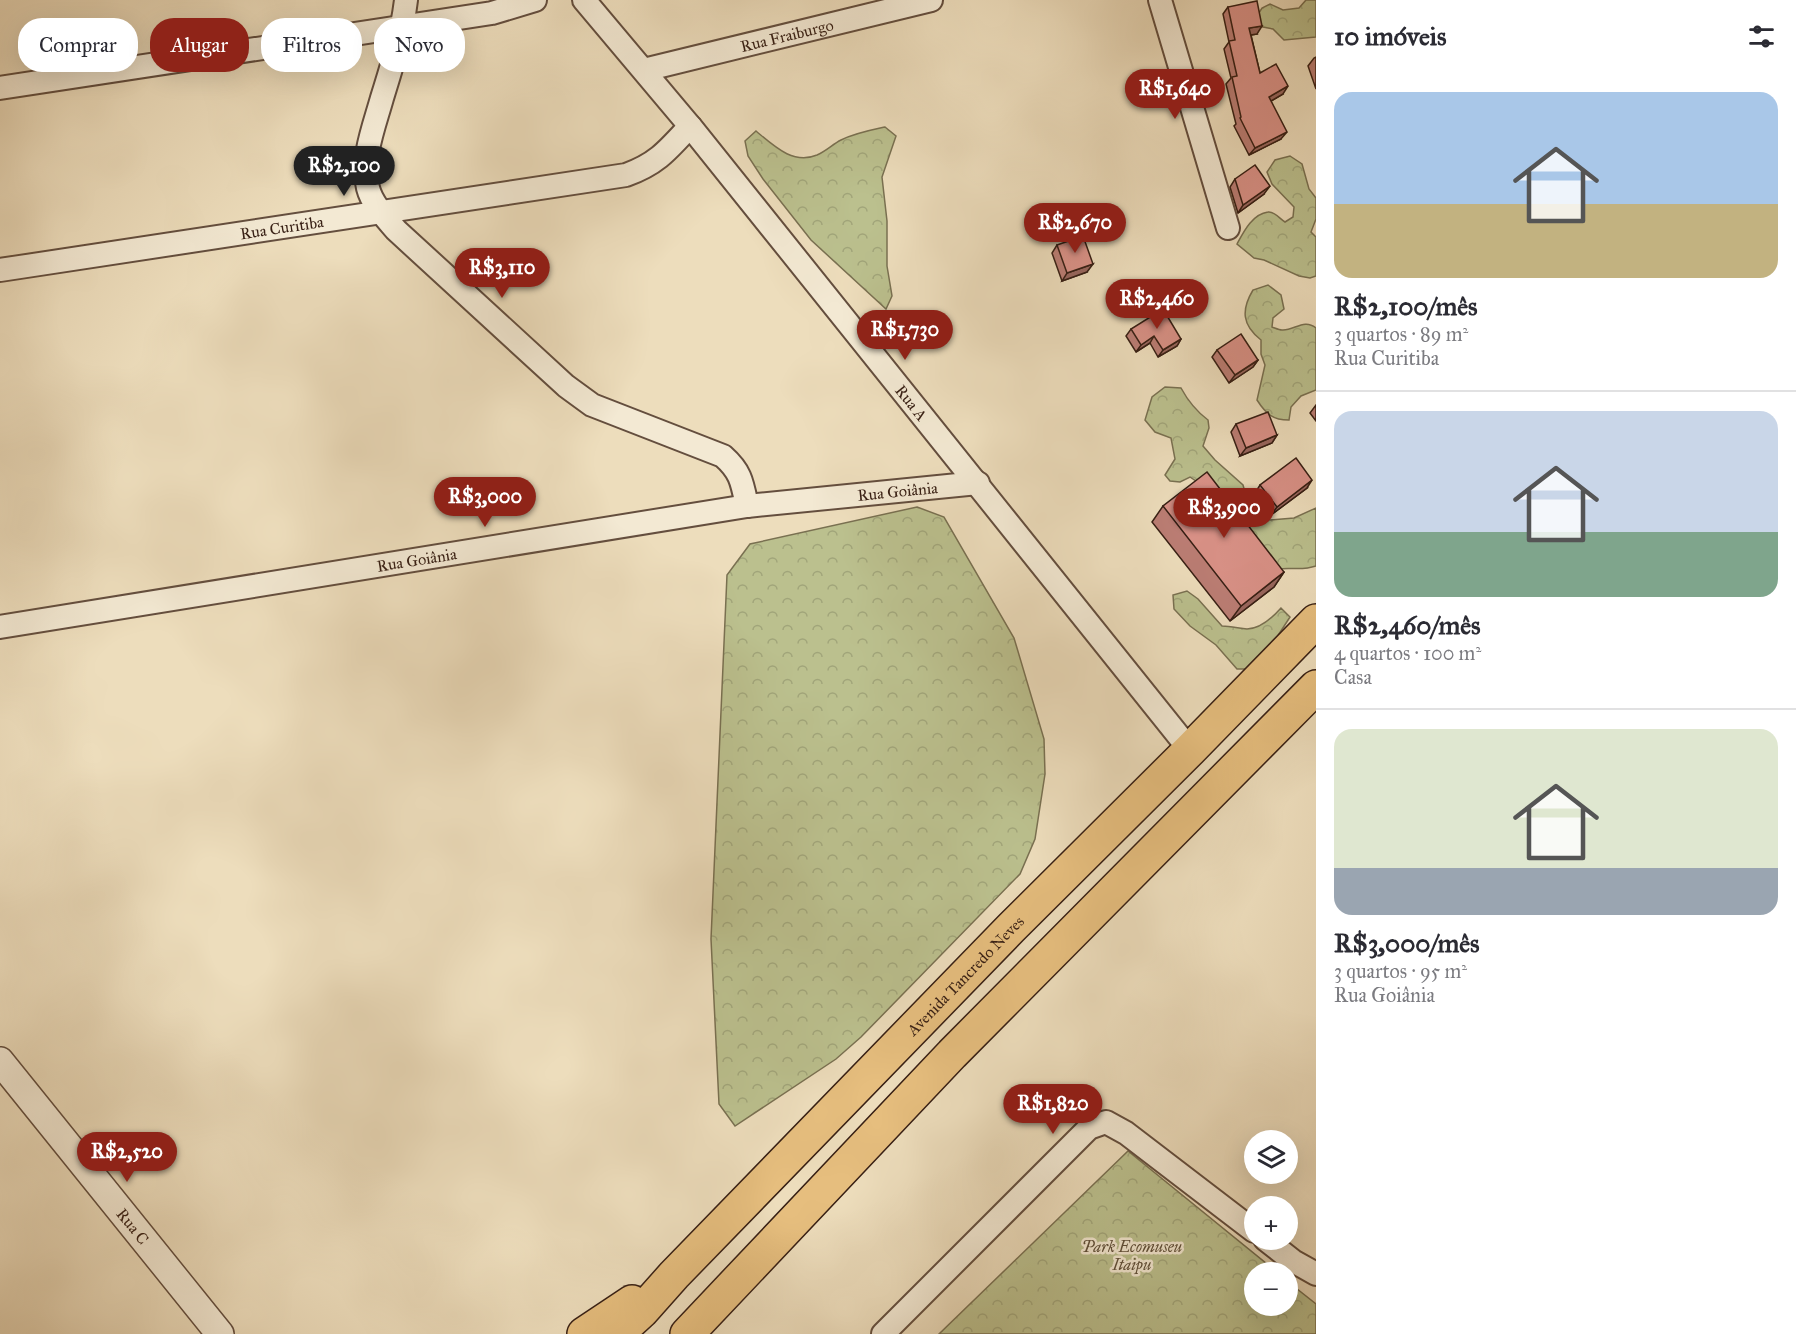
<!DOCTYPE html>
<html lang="pt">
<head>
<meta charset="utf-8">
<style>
  body { margin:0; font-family:"IM FELL Great Primer",serif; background:#f2f2f3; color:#2b2b33; height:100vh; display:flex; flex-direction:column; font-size:22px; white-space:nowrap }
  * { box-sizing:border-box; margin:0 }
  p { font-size:20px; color:#7c7c81 }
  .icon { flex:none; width:33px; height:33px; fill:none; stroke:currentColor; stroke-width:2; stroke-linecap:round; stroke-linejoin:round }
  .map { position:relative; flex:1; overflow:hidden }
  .sheet { display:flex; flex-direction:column; background:#fff; width:480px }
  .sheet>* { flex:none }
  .guide { position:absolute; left:18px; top:18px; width:570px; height:54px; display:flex; gap:12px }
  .tools { position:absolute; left:1244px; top:1130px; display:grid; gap:12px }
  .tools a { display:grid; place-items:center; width:54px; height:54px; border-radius:50%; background:#fff; box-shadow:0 6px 24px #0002; font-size:30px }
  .price { position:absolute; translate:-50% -51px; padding:0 14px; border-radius:21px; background:#8f2418; color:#fff; font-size:20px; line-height:39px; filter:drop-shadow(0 2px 3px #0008) }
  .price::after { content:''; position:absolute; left:50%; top:36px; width:18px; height:14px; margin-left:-9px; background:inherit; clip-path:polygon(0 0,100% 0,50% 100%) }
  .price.selected { background:#222; color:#fff }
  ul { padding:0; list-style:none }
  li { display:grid; align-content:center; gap:12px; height:318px; padding:0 18px }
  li+li { border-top:2px solid #e1e1e2 }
  li span { display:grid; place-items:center; height:186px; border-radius:18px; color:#555 }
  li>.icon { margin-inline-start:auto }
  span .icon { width:108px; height:108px; fill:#fffc; stroke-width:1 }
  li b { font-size:26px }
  h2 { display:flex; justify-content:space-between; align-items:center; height:72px; padding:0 18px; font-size:26px }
  .chip { padding:0 21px; border-radius:24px; background:#fff; box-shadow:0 6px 24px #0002; font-size:21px; line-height:54px }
  .chip.selected { background:#8f2418; color:#fff }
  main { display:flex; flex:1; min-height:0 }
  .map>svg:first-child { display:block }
</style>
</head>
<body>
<main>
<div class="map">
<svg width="1316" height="1334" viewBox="0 0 1316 1334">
  <defs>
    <pattern id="forest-crowns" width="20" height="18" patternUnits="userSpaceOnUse" patternTransform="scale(1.5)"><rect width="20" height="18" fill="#bbc08e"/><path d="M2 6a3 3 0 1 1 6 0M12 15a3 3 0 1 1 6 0" fill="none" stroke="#a1a57a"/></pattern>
  </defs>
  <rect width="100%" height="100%" fill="#edddbc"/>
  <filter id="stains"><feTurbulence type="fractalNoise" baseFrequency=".00333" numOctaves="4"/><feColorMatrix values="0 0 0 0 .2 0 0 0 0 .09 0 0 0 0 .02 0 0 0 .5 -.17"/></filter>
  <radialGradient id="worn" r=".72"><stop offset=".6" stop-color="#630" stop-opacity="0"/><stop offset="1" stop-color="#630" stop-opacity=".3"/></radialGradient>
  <path fill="url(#forest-crowns)" stroke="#797051" stroke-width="1.5" d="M1306,0H1316V37L1284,40L1273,29L1258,26L1257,16L1262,8L1270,4L1283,10L1299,8Z
    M885,127L896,136L882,177L887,221V266L892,296L886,309L811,240L763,179L748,156L745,141L756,131C774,146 793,165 817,155C826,151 833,144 841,140C855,133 871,130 885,127Z
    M1290,156L1302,164L1309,189L1316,198V219L1311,232L1316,237V276L1310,278L1299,276L1264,260L1254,258L1237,244C1243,233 1252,214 1268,212C1274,211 1280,219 1285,222L1293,217L1294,207L1272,184L1267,172L1275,160Z
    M1268,285L1281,295L1284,309L1273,318L1272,327C1275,328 1279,330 1282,330C1294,331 1304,318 1316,328V390L1301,396L1291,407L1289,420C1273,420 1266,414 1257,400L1265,365L1261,354V340C1242,325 1241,310 1253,290Z
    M1165,387L1181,388C1188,401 1196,411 1208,420L1209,428L1203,446L1215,460L1243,485L1246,496L1253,506L1270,520L1294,518L1316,508V566C1302,571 1292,567 1278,569L1209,490L1190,477L1180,482L1170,481L1165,475L1175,459L1171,438L1155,432L1145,420L1152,397Z
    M917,507L944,517L1014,638L1044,739L1045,774L1035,839L1020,874L861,1037L836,1059L735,1126L719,1104L711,939L727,575L750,544Z
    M1187,591L1198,599L1222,626C1230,626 1238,628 1247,629C1260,629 1273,617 1281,608L1290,617L1277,637L1249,669H1237L1216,645L1190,626L1174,609L1173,595Z
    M1128,1151L1277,1272H1254V1305H1287V1281L1316,1304V1334H939Z"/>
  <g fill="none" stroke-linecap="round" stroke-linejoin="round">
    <defs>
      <g id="minor">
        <path d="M406,0C402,34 392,66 382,98C374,127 361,158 368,188C372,204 386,218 396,230L566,386L592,405L723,456C741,472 742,482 747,506"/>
        <path id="s1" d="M584,0L690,126L1190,750"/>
        <path d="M1160,0L1228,228"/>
        <path id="s2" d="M644,70L931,0"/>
        <path d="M0,88L492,13L535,0"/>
        <path id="s3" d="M0,270L626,175C657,164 668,150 690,126"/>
        <path id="s4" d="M0,627L747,506L978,483"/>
        <path d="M1265,1239L1293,1261L1316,1274"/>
        <path d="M883,1334L1089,1128L1106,1122L1126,1133L1254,1231"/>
      </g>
      <g id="tertiary">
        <path id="s5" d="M0,1061L220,1334"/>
      </g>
      <g id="primary">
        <path d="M584,1334L632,1302"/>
        <path id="s6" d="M617,1334L642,1311L674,1275L1011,928L1190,750L1316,621"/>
        <path d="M687,1334L952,1054L1316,687"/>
      </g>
    </defs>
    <use href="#minor" stroke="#644e3e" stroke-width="26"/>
    <use href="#tertiary" stroke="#644e3e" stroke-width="30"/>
    <use href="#primary" stroke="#371f14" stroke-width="36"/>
    <use href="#minor" stroke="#f3e9d3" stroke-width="22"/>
    <use href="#tertiary" stroke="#f3e9d3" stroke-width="27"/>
    <use href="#primary" stroke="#e6be7e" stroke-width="33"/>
  </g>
  <path fill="#bb7d74" stroke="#371f14" stroke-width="1.5" d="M1228,7L1257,34L1251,35L1260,73L1283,94L1271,101L1281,139L1249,155L1234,126L1236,124L1226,84L1231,78L1224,49L1229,42L1223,14Z
    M1316,57V89L1308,66L1314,58Z
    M1235,179L1264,194L1238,213L1230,187Z
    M1057,245L1087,272L1062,281L1052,253Z
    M1131,329L1181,339L1177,346L1158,357L1150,343L1136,352L1126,336Z
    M1217,350L1258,360L1253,367L1229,383L1212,357Z
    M1316,405V421L1310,413Z
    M1236,424L1277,435L1272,443L1240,456L1231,432Z
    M1260,485L1307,488L1271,515L1255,493Z
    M1163,506L1284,572L1274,587L1230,621L1152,522Z"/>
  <path fill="#98665e" stroke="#371f14" stroke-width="1.5" d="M1262,26L1257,34L1244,36L1249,28Z
    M1288,86L1283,94L1264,105L1269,97Z
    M1287,132L1281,139L1249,155L1255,148Z
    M1270,186L1264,194L1238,213L1243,205Z
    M1093,264L1087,272L1062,281L1067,273Z
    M1154,336L1150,343L1136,352L1141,345Z
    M1181,339L1177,346L1158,357L1163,350Z
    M1258,360L1253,367L1229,383L1235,375Z
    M1277,435L1272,443L1240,456L1246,448Z
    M1312,480L1307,488L1271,515L1277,507Z
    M1284,572L1274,587L1230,621L1241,606Z"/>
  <path fill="#d99187" stroke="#371f14" stroke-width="1.5" d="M1257,1L1262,26L1249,28L1260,73L1276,64L1288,86L1269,97L1287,132L1255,148L1240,118L1241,117L1232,77L1237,76L1229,41L1235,40L1228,7Z
    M1255,165L1270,186L1243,205L1235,179Z
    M1083,236L1093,264L1067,273L1057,245Z
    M1163,309L1181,339L1163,350L1154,336L1141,345L1131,329Z
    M1241,334L1258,360L1235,375L1217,350Z
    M1268,412L1277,435L1246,448L1236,424Z
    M1296,458L1312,480L1277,507L1260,485Z
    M1207,472L1284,572L1241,606L1163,506Z"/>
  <g text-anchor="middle" stroke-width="5" stroke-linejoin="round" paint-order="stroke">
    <g font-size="16" fill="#371f14" stroke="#f3e9d3">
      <text dy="6" stroke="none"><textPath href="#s2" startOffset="147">Rua Fraiburgo</textPath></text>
      <text dy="6" stroke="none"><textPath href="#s3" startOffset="285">Rua Curitiba</textPath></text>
      <text dy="6" stroke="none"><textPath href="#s1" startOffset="519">Rua A</textPath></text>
      <text dy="6" stroke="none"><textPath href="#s4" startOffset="908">Rua Goiânia</textPath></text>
      <text dy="6" stroke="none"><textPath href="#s4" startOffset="422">Rua Goiânia</textPath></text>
      <text dy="6" stroke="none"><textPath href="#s6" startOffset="500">Avenida Tancredo Neves</textPath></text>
      <text dy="6" stroke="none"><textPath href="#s5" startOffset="212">Rua C</textPath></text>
    </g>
    <g font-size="16" font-style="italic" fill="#5f4f39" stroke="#f3e9d3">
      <text x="1132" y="1252">Park Ecomuseu<tspan x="1132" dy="18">Itaipu</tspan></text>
    </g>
  </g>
  <rect width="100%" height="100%" filter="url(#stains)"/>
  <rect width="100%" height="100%" fill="url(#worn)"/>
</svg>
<div class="tools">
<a><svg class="icon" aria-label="layers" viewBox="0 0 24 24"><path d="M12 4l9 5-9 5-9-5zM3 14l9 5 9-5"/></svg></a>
<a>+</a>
<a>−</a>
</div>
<b class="price" style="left:1175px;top:120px">R$1,640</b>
<b class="price selected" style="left:344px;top:197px">R$2,100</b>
<b class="price" style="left:1075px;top:254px">R$2,670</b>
<b class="price" style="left:502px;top:299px">R$3,110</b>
<b class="price" style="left:1157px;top:330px">R$2,460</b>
<b class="price" style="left:905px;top:361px">R$1,730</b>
<b class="price" style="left:485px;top:528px">R$3,000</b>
<b class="price" style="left:1224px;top:539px">R$3,900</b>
<b class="price" style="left:1053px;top:1135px">R$1,820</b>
<b class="price" style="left:127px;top:1183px">R$2,520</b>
<div class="guide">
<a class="chip">Comprar</a>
<a class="chip selected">Alugar</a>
<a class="chip">Filtros</a>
<a class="chip">Novo</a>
</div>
</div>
<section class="sheet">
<h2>10 imóveis<svg class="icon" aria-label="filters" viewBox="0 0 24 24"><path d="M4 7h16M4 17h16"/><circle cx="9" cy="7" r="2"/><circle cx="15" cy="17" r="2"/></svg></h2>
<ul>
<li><span style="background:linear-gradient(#a9c7e8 60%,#c2b280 0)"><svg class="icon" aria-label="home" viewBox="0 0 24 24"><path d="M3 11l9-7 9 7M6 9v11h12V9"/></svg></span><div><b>R$2,100/mês</b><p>3 quartos · 89 m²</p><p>Rua Curitiba</p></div></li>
<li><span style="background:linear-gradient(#c9d6e8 65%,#7fa58c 0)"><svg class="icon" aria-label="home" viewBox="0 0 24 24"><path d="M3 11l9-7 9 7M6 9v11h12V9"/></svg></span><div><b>R$2,460/mês</b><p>4 quartos · 100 m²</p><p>Casa</p></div></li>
<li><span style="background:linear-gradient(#dfe7d0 75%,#9aa5b1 0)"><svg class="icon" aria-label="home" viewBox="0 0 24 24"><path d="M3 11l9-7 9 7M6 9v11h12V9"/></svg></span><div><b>R$3,000/mês</b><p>3 quartos · 95 m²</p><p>Rua Goiânia</p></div></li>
</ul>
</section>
</main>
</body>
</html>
